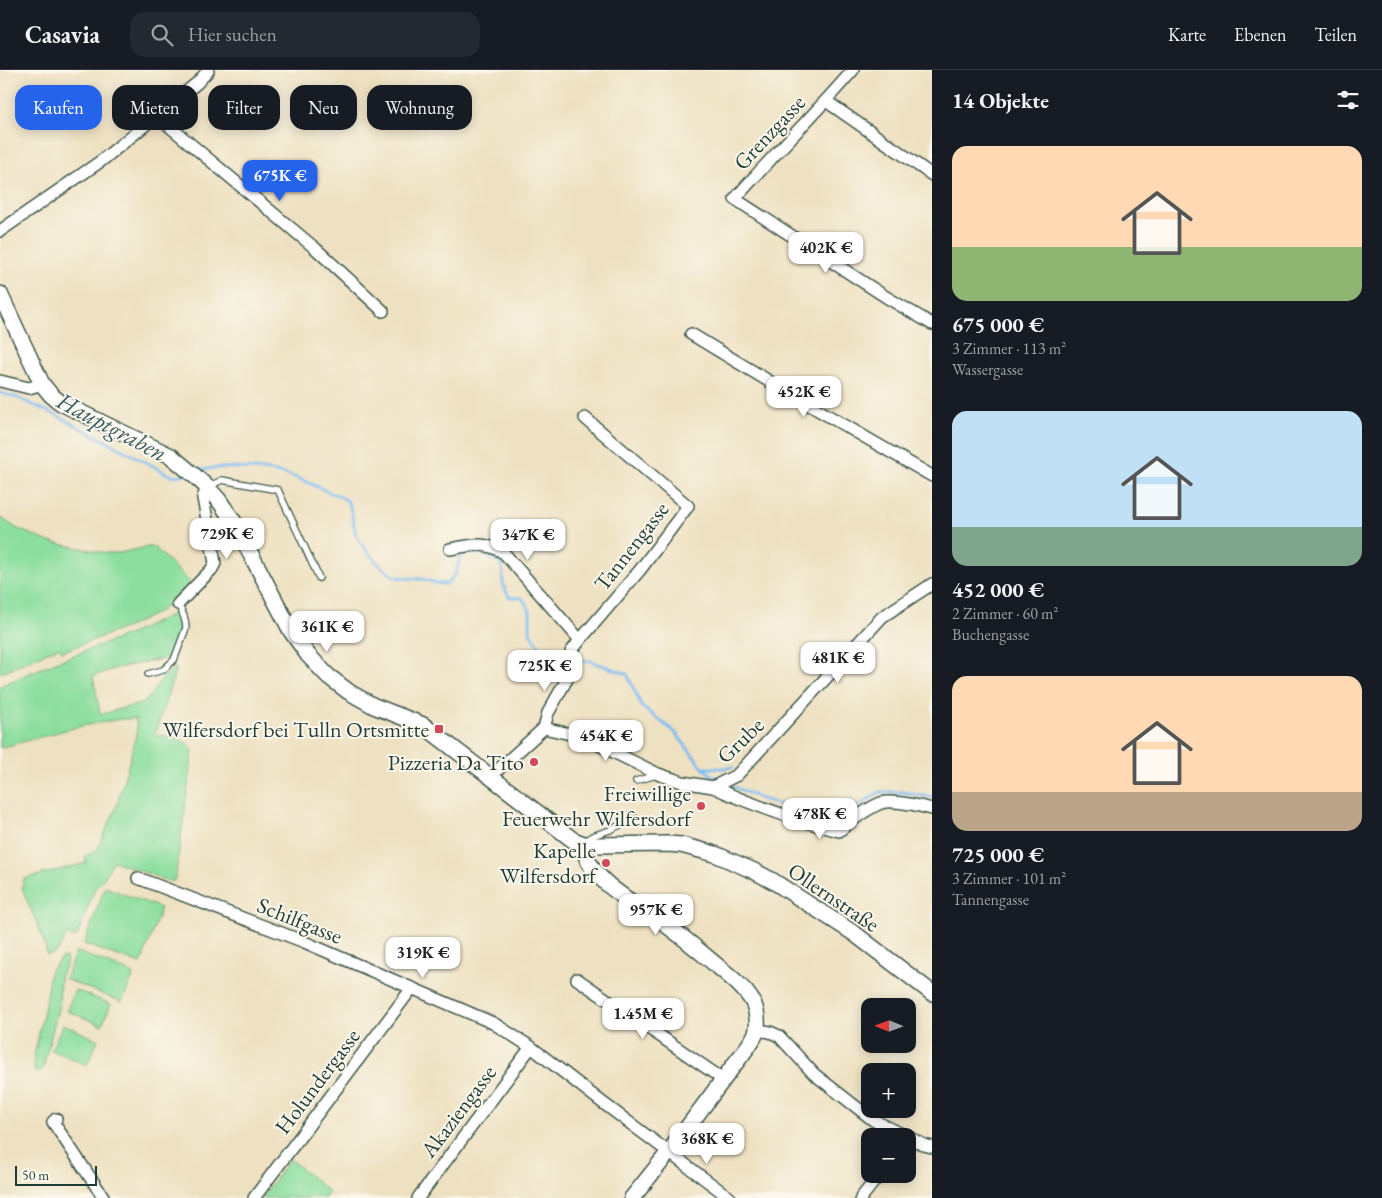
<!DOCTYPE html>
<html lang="de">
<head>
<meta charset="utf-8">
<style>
  body { margin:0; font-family:"EB Garamond",serif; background:#242831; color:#f1f3f6; height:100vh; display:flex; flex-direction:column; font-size:19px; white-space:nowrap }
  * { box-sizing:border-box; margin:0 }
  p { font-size:16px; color:#9ea1a6 }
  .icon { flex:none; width:28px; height:28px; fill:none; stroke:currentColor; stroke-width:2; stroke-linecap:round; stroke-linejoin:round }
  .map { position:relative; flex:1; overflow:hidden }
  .side { display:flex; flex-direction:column; background:#171b24; width:450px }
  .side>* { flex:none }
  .top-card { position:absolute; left:15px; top:15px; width:475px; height:45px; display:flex; gap:10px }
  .needle { width:32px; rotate:271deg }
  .tools { position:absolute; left:861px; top:928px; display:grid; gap:10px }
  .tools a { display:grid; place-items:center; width:55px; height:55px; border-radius:10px; background:#171b24; box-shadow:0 2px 12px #0003; font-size:25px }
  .scale { position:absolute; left:15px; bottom:12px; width:82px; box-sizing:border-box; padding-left:5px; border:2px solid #1f3d34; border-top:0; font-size:14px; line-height:18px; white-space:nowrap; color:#1f3d34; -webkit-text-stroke:4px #fbf7ec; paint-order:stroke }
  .price { position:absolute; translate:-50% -42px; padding:0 11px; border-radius:10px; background:#fff; color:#222; font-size:16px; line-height:32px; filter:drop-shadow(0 1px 2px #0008) }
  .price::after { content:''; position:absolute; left:50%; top:30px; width:15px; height:11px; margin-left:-8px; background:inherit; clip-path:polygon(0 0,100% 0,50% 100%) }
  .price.active { background:#2563eb; color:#fff }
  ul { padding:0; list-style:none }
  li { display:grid; align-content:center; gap:10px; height:265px; padding:0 20px }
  li span { display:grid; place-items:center; height:155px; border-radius:15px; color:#555 }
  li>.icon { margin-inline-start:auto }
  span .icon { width:90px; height:90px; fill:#fffc; stroke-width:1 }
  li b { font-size:21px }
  h2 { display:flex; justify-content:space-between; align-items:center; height:60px; padding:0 20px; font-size:21px }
  .pill { padding:0 18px; border-radius:15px; background:#171b24; box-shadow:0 2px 12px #0003; font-size:18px; line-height:45px }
  .pill.active { background:#2563eb; color:#fff }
  header { display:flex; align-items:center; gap:30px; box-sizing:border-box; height:70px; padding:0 25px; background:#171b24; border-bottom:1px solid #363941 }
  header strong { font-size:24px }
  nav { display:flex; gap:28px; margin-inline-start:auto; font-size:18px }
  .search { width:350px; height:45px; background:#242831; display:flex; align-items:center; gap:12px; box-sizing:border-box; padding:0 18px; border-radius:15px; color:#9ea1a6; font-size:19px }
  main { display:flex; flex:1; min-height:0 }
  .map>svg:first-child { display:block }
</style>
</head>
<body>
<header>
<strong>Casavia</strong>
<div class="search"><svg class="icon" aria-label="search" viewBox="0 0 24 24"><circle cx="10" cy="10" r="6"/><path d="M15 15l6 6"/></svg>Hier suchen</div>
<nav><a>Karte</a><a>Ebenen</a><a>Teilen</a></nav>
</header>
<main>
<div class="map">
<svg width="932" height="1128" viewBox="0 0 932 1128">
  <rect width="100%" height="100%" fill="#fbf7ec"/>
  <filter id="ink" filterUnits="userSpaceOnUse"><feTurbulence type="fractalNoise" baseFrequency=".02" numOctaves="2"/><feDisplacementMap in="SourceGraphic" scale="10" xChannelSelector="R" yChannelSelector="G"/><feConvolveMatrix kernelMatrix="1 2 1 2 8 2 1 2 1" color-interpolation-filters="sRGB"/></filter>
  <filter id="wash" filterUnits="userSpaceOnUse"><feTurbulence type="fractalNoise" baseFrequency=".0096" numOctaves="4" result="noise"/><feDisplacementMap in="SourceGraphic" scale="20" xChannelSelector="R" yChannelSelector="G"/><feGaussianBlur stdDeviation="1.12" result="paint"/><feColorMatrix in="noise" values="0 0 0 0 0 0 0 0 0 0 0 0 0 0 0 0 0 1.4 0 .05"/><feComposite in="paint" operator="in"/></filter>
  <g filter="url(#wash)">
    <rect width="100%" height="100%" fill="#eee1c1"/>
    <path fill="#8cde9f" stroke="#568e6a" d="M0,447L16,458L49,472L106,483H120L147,477H154L190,512L168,535L157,543L132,555L70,579L62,581L59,577L0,603Z
      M177,543L181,546L182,560L179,569L173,584L167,588L117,598L93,606L100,643L102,644L143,633C151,627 154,620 159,612C162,608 170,601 175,598L176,599L155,664C168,668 187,666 193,681L175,809L174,811H169L113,791L105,807L95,818L77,866L71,868L67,864C62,873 59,885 47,885C43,861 29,840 22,817L24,809L86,793L85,786L97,780L116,738L133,678L137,662L136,649H121L77,657L0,678V616L46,596L50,595L53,593L128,565L171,545Z
      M105,817L161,838L141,894L84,874Z
      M76,881L134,904L122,932L65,909Z
      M66,887L67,892L60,908L59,935L43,998L41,1001L36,1003L34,1000V986L44,940L50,901L61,888Z
      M75,920L111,934L102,955L67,941Z
      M63,954L98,970L87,995L51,980Z
      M290,1089L329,1122L325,1128H261Z"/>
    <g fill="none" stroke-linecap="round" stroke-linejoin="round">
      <path stroke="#7dbbf0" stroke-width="3" d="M0,323L15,327L56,345L159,399C169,406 174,407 185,404
        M196,401C218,395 257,398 280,403C295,406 312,414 326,421C332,424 343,426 347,431C354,440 352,454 356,464C361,477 385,504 398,507C406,509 413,508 421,509C432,510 434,515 447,514C456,504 458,502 459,488C476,477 487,485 502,495L503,514L509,527L522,528L530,541V562L541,579L560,588L568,589
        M575,589L590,591L627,604L642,637L674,661L703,698L714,707L720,710
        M704,698H725L733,697
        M728,714L759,728L826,750L837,749L880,722H902L932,727"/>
    </g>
  </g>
  <g filter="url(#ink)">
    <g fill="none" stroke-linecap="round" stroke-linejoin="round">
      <defs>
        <path id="service" d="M208,417L222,410L278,420L319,508
          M148,604L163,600L174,590L186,558C186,548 182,542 178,534
          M636,711L656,705
          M585,772L592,766L610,760L635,748"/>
        <path id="minor" d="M853,0C815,44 773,85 735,129L886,227L932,254
          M826,31L932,105
          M157,46L316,179L383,241
          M0,161L101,91L197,13L208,1
          M691,264L782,319L932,406
          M0,311L29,318L42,314
          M450,479C472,475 484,471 504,483L580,570
          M178,534L212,499L215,493L203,428L207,417
          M544,658L548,643L567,609L571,596V582L580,570L640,500L688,436L585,348
          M490,707L544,658L583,667L658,704L682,712L713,717L737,705L882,547L932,514
          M713,717C754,736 796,750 839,761C850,752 868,738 881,733C893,729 920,736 932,739
          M138,808L302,871L493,953L531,977L603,1033L730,1128
          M577,909L724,1010
          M757,960L770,962L779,966L814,1004L873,1050L906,1066
          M56,1049L53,1052L104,1128
          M908,1067L924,1075L932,1077
          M254,1128L412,918
          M418,1128L531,977
          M861,1128L880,1104"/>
        <path id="tertiary" d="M0,224L42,314L51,325L61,333L171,386L196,407L207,417L218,429L234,452L291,561L308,585L328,606L349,622L374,636L423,655L573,770L584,774L595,775L667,774L681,775L715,784L754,801L773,811L855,864L932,923
          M584,774C584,808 637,835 662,852C681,865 698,880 715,894C728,905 742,915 751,929C756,936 758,949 757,958C757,964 752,970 749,975L669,1082L632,1128"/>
      </defs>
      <use href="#service" stroke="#3e5649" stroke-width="8"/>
      <use href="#minor" stroke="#3e5649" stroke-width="14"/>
      <use href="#tertiary" stroke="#3e5649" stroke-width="18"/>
      <use href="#service" stroke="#fff" stroke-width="5.5"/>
      <use href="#minor" stroke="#fff" stroke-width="11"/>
      <use href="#tertiary" stroke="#fff" stroke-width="15"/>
    </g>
  </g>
  <g fill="#d1495b" stroke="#fbf7ec" stroke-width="2">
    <rect x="434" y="654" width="10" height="10" rx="2.5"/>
    <circle cx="534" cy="692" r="5"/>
    <circle cx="701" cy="736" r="5"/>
    <circle cx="606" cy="793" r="5"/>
  </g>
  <g text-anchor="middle" stroke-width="4" stroke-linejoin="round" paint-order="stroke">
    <g font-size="22" fill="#1f3d34" stroke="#fbf7ec">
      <text transform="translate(769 62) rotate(-47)" y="8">Grenzgasse</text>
      <text transform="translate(631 476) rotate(-52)" y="8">Tannengasse</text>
      <text transform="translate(740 670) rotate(-44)" y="8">Grube</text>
      <text transform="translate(834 827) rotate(34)" y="8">Ollernstraße</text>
      <text transform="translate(300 850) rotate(22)" y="8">Schilfgasse</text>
      <text transform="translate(317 1011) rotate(-53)" y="8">Holundergasse</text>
      <text transform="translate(458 1041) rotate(-53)" y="8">Akaziengasse</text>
    </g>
    <g font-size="22" fill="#1f3d34" stroke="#fbf7ec" text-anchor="end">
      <text x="429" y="667">Wilfersdorf bei Tulln Ortsmitte</text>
      <text x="524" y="700">Pizzeria Da Tito</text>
      <text x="691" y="731">Freiwillige<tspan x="691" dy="25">Feuerwehr Wilfersdorf</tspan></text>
      <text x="596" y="788">Kapelle<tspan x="596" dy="25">Wilfersdorf</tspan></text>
    </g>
    <g font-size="24" font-style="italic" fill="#365c63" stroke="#fbf7ec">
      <text transform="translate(112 357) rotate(28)" y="8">Hauptgraben</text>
    </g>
  </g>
</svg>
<div class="tools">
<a><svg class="needle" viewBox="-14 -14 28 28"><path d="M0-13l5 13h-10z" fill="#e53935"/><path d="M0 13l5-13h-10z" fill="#9ea1a6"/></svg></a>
<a>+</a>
<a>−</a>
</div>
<div class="scale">50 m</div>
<b class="price active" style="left:280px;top:132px">675K €</b>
<b class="price" style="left:826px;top:204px">402K €</b>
<b class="price" style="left:804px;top:348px">452K €</b>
<b class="price" style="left:227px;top:490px">729K €</b>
<b class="price" style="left:528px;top:491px">347K €</b>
<b class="price" style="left:327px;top:583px">361K €</b>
<b class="price" style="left:838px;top:614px">481K €</b>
<b class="price" style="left:545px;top:622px">725K €</b>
<b class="price" style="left:606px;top:692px">454K €</b>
<b class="price" style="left:820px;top:770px">478K €</b>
<b class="price" style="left:656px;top:866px">957K €</b>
<b class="price" style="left:423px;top:909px">319K €</b>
<b class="price" style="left:643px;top:970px">1.45M €</b>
<b class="price" style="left:707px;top:1095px">368K €</b>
<div class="top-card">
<a class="pill active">Kaufen</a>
<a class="pill">Mieten</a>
<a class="pill">Filter</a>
<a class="pill">Neu</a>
<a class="pill">Wohnung</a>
</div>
</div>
<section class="side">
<h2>14 Objekte<svg class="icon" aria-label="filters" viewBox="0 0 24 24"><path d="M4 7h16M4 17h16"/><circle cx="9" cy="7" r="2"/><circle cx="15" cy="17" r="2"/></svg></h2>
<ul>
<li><span style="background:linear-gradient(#ffd9b3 65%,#8fb573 0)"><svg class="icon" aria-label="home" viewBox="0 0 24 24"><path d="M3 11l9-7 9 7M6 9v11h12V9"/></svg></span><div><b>675 000 €</b><p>3 Zimmer · 113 m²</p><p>Wassergasse</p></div></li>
<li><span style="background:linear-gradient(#bfe0f5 75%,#7fa58c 0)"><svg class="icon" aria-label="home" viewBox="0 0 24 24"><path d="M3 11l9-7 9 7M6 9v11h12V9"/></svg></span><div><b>452 000 €</b><p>2 Zimmer · 60 m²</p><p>Buchengasse</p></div></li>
<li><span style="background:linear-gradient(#ffd9b3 75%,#b9a48a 0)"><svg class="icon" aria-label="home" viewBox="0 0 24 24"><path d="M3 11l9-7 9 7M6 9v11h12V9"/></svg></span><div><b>725 000 €</b><p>3 Zimmer · 101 m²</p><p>Tannengasse</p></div></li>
</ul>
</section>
</main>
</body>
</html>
